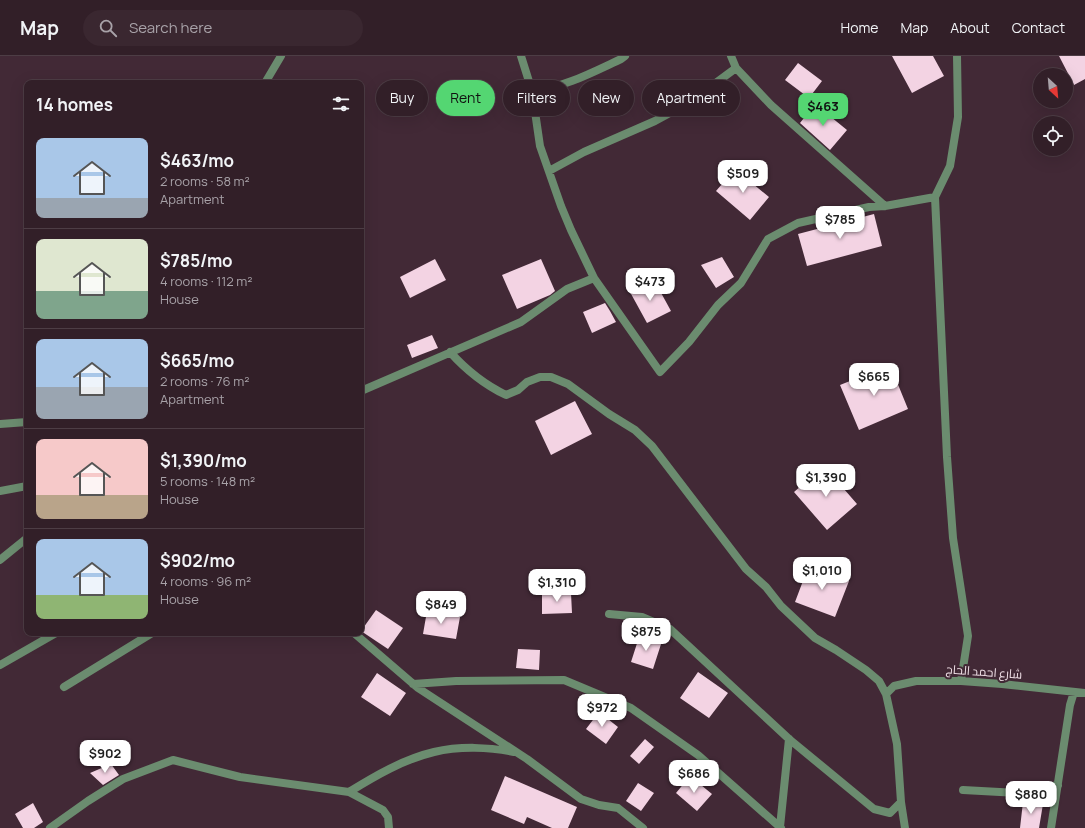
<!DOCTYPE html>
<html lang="en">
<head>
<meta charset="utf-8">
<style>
  body { margin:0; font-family:Manrope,Cairo,sans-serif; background:#3a2730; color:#f1f3f6; height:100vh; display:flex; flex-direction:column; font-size:15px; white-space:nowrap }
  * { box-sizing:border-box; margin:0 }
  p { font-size:13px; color:#a8a2a8 }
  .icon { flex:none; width:22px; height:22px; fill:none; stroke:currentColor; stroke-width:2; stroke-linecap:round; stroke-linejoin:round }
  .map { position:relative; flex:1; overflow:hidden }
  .side { position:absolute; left:24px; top:24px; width:340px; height:556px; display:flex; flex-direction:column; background:#321f28; border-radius:8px; box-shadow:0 4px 16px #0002,0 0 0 1px #4d3d45 }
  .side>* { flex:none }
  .banner { position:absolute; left:376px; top:24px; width:380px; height:36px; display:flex; gap:8px }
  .needle { width:26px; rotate:154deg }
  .buttons { position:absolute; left:1033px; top:12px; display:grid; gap:8px }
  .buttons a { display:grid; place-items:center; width:40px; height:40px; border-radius:50%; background:#321f28; box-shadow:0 4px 16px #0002,0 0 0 1px #4d3d45; font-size:20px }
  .price { position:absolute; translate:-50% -34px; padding:0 9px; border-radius:8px; background:#fff; color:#222; font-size:13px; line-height:26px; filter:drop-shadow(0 1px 2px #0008) }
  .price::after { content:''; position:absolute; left:50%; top:24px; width:12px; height:9px; margin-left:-6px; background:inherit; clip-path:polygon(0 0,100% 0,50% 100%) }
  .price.on { background:#54d672; color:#111 }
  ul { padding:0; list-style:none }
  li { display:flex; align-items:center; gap:12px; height:100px; padding:0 12px }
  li+li { border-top:1px solid #4d3d45 }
  li span { display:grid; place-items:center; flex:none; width:112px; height:80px; border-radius:8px; color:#555 }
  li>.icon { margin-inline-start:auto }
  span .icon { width:48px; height:48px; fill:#fffc; stroke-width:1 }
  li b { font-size:17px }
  h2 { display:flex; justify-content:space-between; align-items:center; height:48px; padding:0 12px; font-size:17px }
  .tag { padding:0 14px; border-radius:18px; background:#321f28; box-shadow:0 4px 16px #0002,0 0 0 1px #4d3d45; font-size:14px; line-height:36px }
  .tag.on { background:#54d672; color:#111 }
  header { display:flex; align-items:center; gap:24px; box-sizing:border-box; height:56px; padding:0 20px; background:#321f28; border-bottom:1px solid #4d3d45 }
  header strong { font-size:19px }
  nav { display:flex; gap:22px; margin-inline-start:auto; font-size:14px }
  .search { width:280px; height:36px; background:#3a2730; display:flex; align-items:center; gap:10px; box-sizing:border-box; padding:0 14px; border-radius:22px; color:#a8a2a8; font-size:15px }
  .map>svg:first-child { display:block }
</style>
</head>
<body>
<header>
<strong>Map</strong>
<div class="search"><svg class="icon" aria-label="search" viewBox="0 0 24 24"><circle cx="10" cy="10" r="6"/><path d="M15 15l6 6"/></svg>Search here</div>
<nav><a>Home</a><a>Map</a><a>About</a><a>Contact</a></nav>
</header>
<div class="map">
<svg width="1085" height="772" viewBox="0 0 1085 772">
  <rect width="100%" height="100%" fill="#422936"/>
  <path fill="#f3d3e3" d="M892,0H933L944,20L912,37Z
    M1059,0H1085V23L1074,29Z
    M798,7L822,25L809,42L785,24Z
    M815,48L847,74L830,94L800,67Z
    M735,113L769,141L750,164L716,135Z
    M874,158L882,190L807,210L798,178Z
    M722,201L734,221L716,232L701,209Z
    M435,203L446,224L410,242L400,221Z
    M541,203L555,235L550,239L517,253L502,219Z
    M654,224L671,255L647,267L630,236Z
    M605,247L610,255L616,266L592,277L583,256Z
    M432,279L438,292L412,302L407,289Z
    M890,309L908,353L859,374L840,329Z
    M575,345L592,378L551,399L535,365Z
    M824,410L857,448L827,474L794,436Z
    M809,509L849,525L835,561L795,546Z
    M542,537H571L572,557L542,558Z
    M376,554L403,572L388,593L361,575Z
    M427,555L460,561L456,583L423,578Z
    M640,578L662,585L653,613L631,606Z
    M518,593L540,594L539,614L516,612Z
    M698,616L728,637L709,662L680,642Z
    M377,617L406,637L390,660L361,641Z
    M599,656L618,671L606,688L586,673Z
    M645,683L654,691L639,708L630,700Z
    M111,708L119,719L103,729L90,717Z
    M505,720L577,751L568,772H552L527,761L524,768L491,754Z
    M690,720L712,738L697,755L676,737Z
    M638,727L654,737L641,755L626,745Z
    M1023,746L1043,748L1039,772H1020Z
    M33,747L43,766L34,772H23L15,758Z"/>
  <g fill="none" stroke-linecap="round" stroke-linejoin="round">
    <path stroke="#6b8c6f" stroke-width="8" d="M521,0L532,35L540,90L561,150L571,174L594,222L660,316L689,286L718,249L741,227L768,183L798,167L869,151L885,150L935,141
      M731,0L736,12L771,49L885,150
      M957,0L958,61L950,110L935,141L947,401L953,482L968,580L961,625
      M532,35C563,32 593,16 621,3L625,0
      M549,115L584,96L655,65L690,46L736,12
      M450,296C467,315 483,328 506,339L518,334L527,326L540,321H551L568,328L609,358L635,374L652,390L746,513L766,531L781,550L815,582L836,594L866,614L879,625L886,638L897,688L901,746L890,757L874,753L789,683L670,573L642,561L609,558
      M361,335L521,266L567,233L594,222
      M0,368L27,366
      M0,435L27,430
      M0,504L27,482
      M354,577L418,632L527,703L581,743L599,749L618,752L643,772
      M0,609L56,577
      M413,628L456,625L564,624L631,652L698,699L781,772
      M64,631L152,577
      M886,638L894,630L916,625H961L1002,628L1085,637
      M963,734L1020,737L1058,729
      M349,736C375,720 404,703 434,696C459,690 490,691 514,696
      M901,746L905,772
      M780,771L789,683
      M50,772L88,745L123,723L173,704L240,721L349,736L383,754L388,761L389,772
      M1051,772L1070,649L1074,636"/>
    <path stroke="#6b8c6f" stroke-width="8" d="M265,27L281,0"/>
  </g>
  <g text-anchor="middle" stroke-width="4" stroke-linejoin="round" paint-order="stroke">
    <g font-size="12" fill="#f2e2e9" stroke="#422936">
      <text transform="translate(984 616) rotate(4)" y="4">شارع احمد الحاج</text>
    </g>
  </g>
</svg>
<div class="buttons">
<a><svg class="needle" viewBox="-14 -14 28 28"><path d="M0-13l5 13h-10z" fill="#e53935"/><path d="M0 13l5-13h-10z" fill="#a8a2a8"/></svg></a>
<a><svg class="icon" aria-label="locate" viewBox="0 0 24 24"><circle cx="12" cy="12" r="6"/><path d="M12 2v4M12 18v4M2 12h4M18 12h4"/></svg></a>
</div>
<b class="price on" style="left:823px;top:71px">$463</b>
<b class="price" style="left:743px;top:138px">$509</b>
<b class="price" style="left:840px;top:184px">$785</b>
<b class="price" style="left:650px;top:246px">$473</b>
<b class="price" style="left:874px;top:341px">$665</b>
<b class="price" style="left:826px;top:442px">$1,390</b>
<b class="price" style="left:822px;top:535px">$1,010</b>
<b class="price" style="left:557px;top:547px">$1,310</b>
<b class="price" style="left:441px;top:569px">$849</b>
<b class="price" style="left:646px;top:596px">$875</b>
<b class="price" style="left:602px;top:672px">$972</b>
<b class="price" style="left:105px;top:718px">$902</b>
<b class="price" style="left:694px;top:738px">$686</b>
<b class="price" style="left:1031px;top:759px">$880</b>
<div class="banner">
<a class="tag">Buy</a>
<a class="tag on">Rent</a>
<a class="tag">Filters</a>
<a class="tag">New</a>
<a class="tag">Apartment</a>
</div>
<section class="side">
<h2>14 homes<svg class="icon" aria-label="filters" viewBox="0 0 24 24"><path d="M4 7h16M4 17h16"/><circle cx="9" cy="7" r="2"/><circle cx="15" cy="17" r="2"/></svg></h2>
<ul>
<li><span style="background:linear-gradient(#a9c7e8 75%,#9aa5b1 0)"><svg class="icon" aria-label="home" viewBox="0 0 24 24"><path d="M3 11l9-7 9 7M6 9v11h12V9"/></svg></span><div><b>$463/mo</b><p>2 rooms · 58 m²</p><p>Apartment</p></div></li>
<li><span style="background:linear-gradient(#dfe7d0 65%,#7fa58c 0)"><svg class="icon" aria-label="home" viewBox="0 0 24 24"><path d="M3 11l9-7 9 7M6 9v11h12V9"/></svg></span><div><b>$785/mo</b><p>4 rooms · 112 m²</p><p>House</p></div></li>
<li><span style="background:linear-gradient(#a9c7e8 60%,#9aa5b1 0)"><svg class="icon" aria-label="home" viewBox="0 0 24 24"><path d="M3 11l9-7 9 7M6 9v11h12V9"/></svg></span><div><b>$665/mo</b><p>2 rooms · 76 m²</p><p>Apartment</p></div></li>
<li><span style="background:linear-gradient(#f6c9c9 70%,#b9a48a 0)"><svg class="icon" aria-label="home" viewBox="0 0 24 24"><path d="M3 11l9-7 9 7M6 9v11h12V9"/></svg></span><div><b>$1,390/mo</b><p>5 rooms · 148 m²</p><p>House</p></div></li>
<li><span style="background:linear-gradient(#a9c7e8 70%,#8fb573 0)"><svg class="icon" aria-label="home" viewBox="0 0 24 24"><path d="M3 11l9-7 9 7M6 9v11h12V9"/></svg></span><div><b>$902/mo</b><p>4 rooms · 96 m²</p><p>House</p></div></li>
</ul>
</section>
</div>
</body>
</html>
